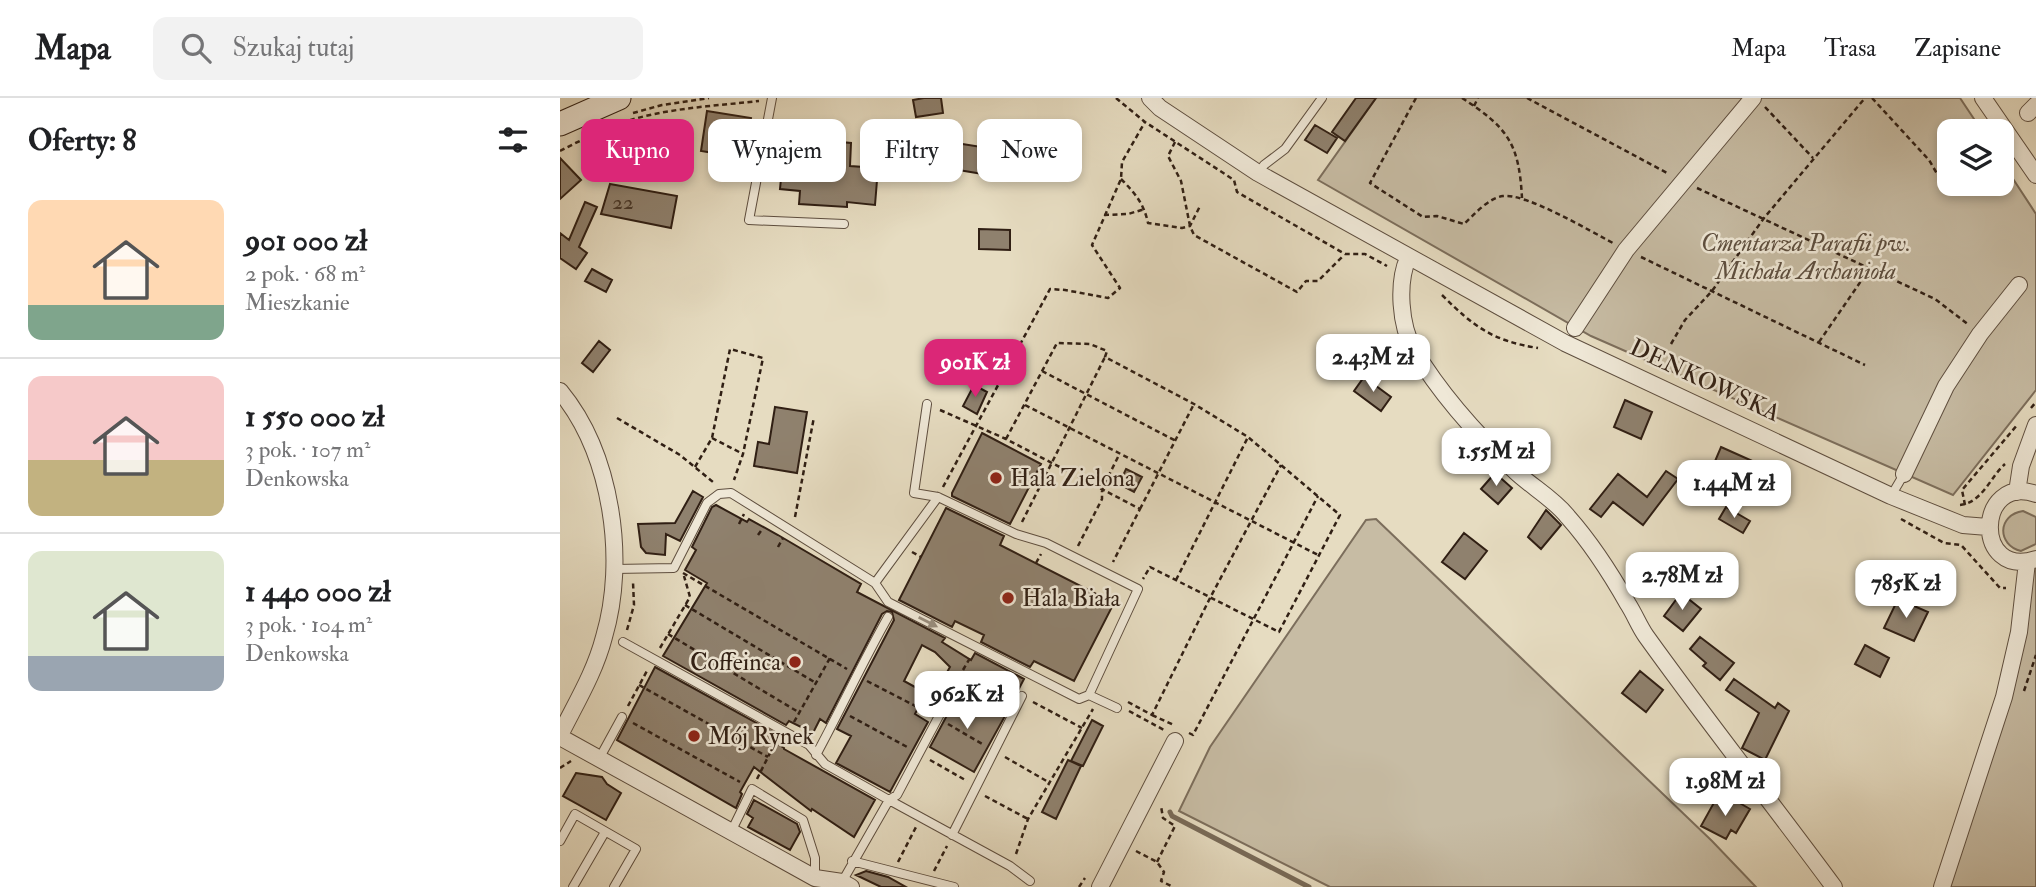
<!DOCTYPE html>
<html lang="pl">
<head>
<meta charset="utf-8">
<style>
  body { margin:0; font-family:"IM FELL Double Pica",serif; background:#f2f2f2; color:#202124; height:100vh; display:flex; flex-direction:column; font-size:26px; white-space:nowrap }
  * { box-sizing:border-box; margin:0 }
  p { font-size:23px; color:#757577 }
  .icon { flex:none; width:38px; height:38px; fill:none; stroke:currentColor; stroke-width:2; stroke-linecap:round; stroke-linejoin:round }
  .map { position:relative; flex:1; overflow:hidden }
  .details { display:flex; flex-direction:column; background:#fff; width:560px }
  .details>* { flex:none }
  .hud { position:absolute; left:21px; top:21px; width:665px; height:63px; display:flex; gap:14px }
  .tools { position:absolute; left:1377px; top:21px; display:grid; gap:14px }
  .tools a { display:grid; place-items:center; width:77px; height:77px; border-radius:14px; background:#fff; box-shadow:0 4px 10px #0003; font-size:35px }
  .price { position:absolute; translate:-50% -60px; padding:0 16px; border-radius:14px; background:#fff; color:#222; font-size:23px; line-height:46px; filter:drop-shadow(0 2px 4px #0008) }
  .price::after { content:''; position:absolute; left:50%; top:42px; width:21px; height:16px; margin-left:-10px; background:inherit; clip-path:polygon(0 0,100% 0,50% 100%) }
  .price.active { background:#db2777; color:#fff }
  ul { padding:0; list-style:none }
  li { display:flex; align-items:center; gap:21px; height:175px; padding:0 28px }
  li+li { border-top:2px solid #e0e0e0 }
  li span { display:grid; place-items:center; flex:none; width:196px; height:140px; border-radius:14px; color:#555 }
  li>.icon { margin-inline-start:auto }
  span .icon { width:84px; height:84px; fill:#fffc; stroke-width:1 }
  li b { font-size:30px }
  h2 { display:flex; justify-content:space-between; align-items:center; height:84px; padding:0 28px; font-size:30px }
  .tag { padding:0 24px; border-radius:14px; background:#fff; box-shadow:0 4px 10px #0003; font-size:24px; line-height:63px }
  .tag.active { background:#db2777; color:#fff }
  header { display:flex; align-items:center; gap:42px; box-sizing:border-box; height:98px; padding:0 35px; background:#fff; border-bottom:2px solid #e0e0e0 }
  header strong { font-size:33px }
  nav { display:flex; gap:38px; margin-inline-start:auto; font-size:24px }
  .search { width:490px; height:63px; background:#f2f2f2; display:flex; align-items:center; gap:18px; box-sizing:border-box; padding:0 24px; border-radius:14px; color:#757577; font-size:26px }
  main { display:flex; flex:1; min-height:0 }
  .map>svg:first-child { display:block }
</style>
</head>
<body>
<header>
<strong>Mapa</strong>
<div class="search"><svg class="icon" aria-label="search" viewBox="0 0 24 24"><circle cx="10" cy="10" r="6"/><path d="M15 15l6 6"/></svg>Szukaj tutaj</div>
<nav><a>Mapa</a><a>Trasa</a><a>Zapisane</a></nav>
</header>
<main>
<section class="details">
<h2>Oferty: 8<svg class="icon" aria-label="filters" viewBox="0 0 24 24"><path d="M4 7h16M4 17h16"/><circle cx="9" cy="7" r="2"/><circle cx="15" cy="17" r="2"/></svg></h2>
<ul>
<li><span style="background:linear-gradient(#ffd9b3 75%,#7fa58c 0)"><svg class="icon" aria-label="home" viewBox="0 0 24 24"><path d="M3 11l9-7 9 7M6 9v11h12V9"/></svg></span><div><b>901 000 zł</b><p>2 pok. · 68 m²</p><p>Mieszkanie</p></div></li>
<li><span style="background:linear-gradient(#f6c9c9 60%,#c2b280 0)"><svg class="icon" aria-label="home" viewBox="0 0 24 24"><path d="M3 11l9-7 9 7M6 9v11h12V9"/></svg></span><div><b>1 550 000 zł</b><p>3 pok. · 107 m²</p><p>Denkowska</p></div></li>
<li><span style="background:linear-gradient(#dfe7d0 75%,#9aa5b1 0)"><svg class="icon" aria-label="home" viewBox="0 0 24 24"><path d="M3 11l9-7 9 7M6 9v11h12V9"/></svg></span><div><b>1 440 000 zł</b><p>3 pok. · 104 m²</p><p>Denkowska</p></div></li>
</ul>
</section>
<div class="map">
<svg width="1476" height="789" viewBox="0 0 1476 789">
  <rect width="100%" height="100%" fill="#e6dcc1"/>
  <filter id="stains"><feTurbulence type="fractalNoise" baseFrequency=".00286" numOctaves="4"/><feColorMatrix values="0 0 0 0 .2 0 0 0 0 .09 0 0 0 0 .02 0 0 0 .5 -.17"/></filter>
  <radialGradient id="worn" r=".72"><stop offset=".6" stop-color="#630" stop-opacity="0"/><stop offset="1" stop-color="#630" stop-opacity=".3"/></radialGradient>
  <path fill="#c7bca4" stroke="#7c6e5c" stroke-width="2" d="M816,0H1400L1422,33H1390V86H1442V64L1476,116V292L1393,397L1031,238L758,82Z
    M1463,413L1476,419V446L1461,453C1437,447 1437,417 1463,413Z
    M816,421L1152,743L1196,789H770L619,713L650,649L806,422Z
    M1476,461V789H1382Z"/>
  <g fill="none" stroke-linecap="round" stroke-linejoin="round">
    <path stroke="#786a58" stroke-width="5" d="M610,714L612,718L749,789"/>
  </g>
  <path fill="#8f816e" stroke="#301f14" stroke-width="2" d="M364,0H381L383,15L356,19L353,2Z
    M796,0H816L785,43L772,34Z
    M147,13L191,20L187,44L162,40L160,56L141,53Z
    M755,27L777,40L767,55L745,42Z
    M225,39L291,45L290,68L318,70L315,107L287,104V109L239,106L240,93L220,91Z
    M396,45L428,50L423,76L392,71Z
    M0,60L21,82L0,101Z
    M50,86L117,98L111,130L41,116Z
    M25,104L37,109L19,149L27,155L16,171L0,160V135L9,142Z
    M419,131L450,132V152L419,151Z
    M32,171L52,182L46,194L25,183Z
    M39,243L50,252L33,274L22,265Z
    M804,279L831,299L821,313L794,293Z
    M414,287L427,294L417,316L403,308Z
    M1065,302L1092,314L1081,341L1054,329Z
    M215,309L247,314L237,375L194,368L198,344L209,346Z
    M422,335L481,366L450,426L392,398V395Z
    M1161,349L1228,379L1209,401L1150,375Z
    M566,371L582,379L574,394L559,386Z
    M1106,373L1118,381L1083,427L1053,404L1041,419L1030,411L1058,376L1087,399Z
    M935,375L952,390L938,406L921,391Z
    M133,393L143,399L120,443L106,436L105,457L86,455L81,449L78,426L115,425Z
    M156,407L187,424L189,421L218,437L301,486L297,494L385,540L382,544L411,562L415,555L464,581L451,606L398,578L392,580L381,601L374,597L390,569L375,554L362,547L344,583L366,595L355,616L368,624L330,694L276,665L291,638L277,631L334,522L332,514L327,513L322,516L266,625L260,621L253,635L229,623L226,627L103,558L147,485L125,472L136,452L132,449L152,409Z
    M1166,409L1190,423L1183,435L1159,421Z
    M386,410L444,438L440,447L554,505L514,583L474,563L470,569L421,544L424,537L395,523L392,529L339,502Z
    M986,412L1001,427L981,451L968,439Z
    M904,435L927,453L905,481L882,464Z
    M1121,495L1141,511L1123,533L1104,518Z
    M1338,501L1368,514L1354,543L1324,530Z
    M1140,539L1174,565L1160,582L1143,568L1146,565L1130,551Z
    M1305,547L1329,560L1320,579L1295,566Z
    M95,569L220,638L216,645L224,650V651L315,702L294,739L252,711L251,713L194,669L180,694L182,696L176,710L57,642Z
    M1080,573L1103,592L1086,614L1062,595Z
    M1174,581L1215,610L1218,605L1229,613L1205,662L1182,650L1199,615L1166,592Z
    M400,593L445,618L414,674L370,649Z
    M532,622L543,628L523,668L511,663Z
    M508,662L521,668L496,721L482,714Z
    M16,675L42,679L47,686L61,695L46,722L3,698Z
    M1171,700L1190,711L1176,735L1171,732L1166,741L1141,728L1156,701L1167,707Z
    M194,702L237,726L240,734L230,752L188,729L193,720L187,716Z
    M306,773L328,779L346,789H321L296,777Z"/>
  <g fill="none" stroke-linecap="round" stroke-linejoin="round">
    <defs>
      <path id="lane" d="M212,0L189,122L284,126
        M698,75L704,67L725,51L762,0
        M367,306L354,395L378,399
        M1331,398L1344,376
        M54,471L114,470L147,405L159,396L171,395L315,485L328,504L519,601L529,597
        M315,485L378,399L456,436L486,445L578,491L529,597L557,610
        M63,544L249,647L265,666L329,702L337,697L397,584L453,615
        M256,657C281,611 302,565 328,519
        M39,661L62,619
        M171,734L192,691L243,722L255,760V780
        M392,737L462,598
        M0,743L15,716L76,751L54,789
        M292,763L394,789
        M282,784L329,702L450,768L470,783
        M13,789L45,734"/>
      <path id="street" d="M590,0L600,10L698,75L1005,245L1331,398L1403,427L1428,429
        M1423,0L1476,77
        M1468,15L1476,7
        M848,160C837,185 840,228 854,252C881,297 918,338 956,374C972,389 994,401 1008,419C1031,445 1051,476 1068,506C1075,517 1079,528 1086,538C1147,623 1212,705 1274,789
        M1015,230L1066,152L1193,0
        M0,293C52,356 67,462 44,539C35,574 16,605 0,637
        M1344,376L1386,288L1420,236L1459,187
        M1457,394L1461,368L1476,327
        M1476,396C1416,375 1413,482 1476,461
        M0,639L255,780L282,784L291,789
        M540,789L615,643
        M1382,789L1444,599L1459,534L1467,464"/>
      <path id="secondary" d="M0,26L59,0"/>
    </defs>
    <use href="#lane" stroke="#5e4e3f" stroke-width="10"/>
    <use href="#street" stroke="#5e4e3f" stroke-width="18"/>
    <use href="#secondary" stroke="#301f14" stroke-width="25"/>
    <path stroke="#301f14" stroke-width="2.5" stroke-dasharray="5 3.5" stroke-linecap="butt" d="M556,0L585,24L674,82L677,94L785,156H805L827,168
      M856,0L810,85L863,119L877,118L904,126C914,117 928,100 943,98C966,95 1030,133 1053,145
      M902,0C948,30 959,45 962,100
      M967,0L1109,76
      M1312,0L1369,62L1389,96
      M914,8L918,0
      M1205,9L1253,60
      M73,15L102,7L149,0
      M615,44L608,58L621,83L630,128L634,137L737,194L746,183H758L784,157
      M0,53C21,42 42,32 64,24C107,10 154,8 199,3
      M561,81C575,95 584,106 588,125L622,130L630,128L640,108
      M1137,90L1375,201L1409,227
      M544,117L568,116L585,111
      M1081,159L1305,267
      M882,197C914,229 933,243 978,250
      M1259,244L1310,170
      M1111,246L1125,222L1152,193L1204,120L1305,0
      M482,273L616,343
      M465,307L758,457
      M1471,310L1476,304
      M380,312L446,341L580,411L553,464
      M57,320L120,357L153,384
      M152,340L183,356
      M446,341L497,245L530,246L547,253L545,259L634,306L688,339L780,417L719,534L590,469L583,481
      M135,369L152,340L170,251L203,260L183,356L174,382
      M383,389L490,191L505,192L548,200L560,190L532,147L561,81L562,64L585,24
      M1400,407C1422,405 1431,378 1445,366
      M1405,407L1402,392L1458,326
      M580,411L634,306
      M235,419L254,319
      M1341,421L1384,445L1401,447L1440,490H1446
      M462,424L545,259
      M179,426L184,416
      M198,437L203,430
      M518,448L542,401V391L559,357
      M218,449L223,440
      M352,454L361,459
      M476,465L481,456
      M123,475L287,571
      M616,482L688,339
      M125,507L256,585
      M67,532L74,507L73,484
      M108,536L240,615
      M100,550L130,499L124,478
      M403,572L410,560
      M307,583L367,614
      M79,587L208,659
      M1464,593L1476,557
      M473,604L522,630
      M568,604L592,617L650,500L721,367
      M68,608L88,571
      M569,613L604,632
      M592,617L614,627
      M290,618L349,650
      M234,624L270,560
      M73,625L180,684
      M388,626L424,647
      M629,635L633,637L758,398
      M445,659L490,685
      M370,662L407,683
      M0,670L11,663
      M197,681L216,643
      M425,698L468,721
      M576,753L597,764L604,774L601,783L613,789
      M456,756L468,721L533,611
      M338,764L356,729
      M597,764L615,728L603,720L601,708
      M374,773L387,748
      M519,789L525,780"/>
    <use href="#lane" stroke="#efe8d7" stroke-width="8"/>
    <use href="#street" stroke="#efe8d7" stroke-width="16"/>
    <use href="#secondary" stroke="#efe8d7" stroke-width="23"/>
  </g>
  <defs><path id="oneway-solid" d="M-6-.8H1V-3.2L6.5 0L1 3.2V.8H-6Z" transform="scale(1.75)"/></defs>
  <use fill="#998e7f" href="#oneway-solid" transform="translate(368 524) rotate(27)"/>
  <g fill="#8f2418" stroke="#efe8d7" stroke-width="2.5">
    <circle cx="436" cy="380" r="7"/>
    <circle cx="448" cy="500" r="7"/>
    <circle cx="235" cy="564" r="7"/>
    <circle cx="134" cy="638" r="7"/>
  </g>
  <g text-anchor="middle" stroke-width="5" stroke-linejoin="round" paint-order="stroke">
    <g font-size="21" fill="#48382a">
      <text x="63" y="111">22</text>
    </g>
    <g font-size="24" font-style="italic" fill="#5d4e3f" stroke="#efe8d7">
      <text x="1246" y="153">Cmentarza Parafii pw.<tspan x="1246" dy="28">Michała Archanioła</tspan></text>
    </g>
    <g font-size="24" fill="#301f14" stroke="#efe8d7">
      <text transform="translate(1145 282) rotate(25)" y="8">DENKOWSKA</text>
    </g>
    <g font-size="24" fill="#301f14" stroke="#efe8d7" text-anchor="start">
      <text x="450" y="388">Hala Zielona</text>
      <text x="462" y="508">Hala Biała</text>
      <text x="221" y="572" text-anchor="end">Coffeinca</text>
      <text x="148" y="646">Mój Rynek</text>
    </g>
  </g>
  <rect width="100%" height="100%" filter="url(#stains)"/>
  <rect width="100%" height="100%" fill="url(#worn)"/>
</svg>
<div class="tools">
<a><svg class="icon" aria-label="layers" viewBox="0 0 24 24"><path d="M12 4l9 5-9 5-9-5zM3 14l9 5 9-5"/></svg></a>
</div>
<b class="price" style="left:813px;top:296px">2.43M zł</b>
<b class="price active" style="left:415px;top:301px">901K zł</b>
<b class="price" style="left:936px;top:390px">1.55M zł</b>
<b class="price" style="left:1174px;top:422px">1.44M zł</b>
<b class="price" style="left:1122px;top:514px">2.78M zł</b>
<b class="price" style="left:1346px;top:522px">785K zł</b>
<b class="price" style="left:407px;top:633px">962K zł</b>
<b class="price" style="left:1165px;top:720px">1.98M zł</b>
<div class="hud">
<a class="tag active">Kupno</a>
<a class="tag">Wynajem</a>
<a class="tag">Filtry</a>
<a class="tag">Nowe</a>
</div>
</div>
</main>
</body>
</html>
